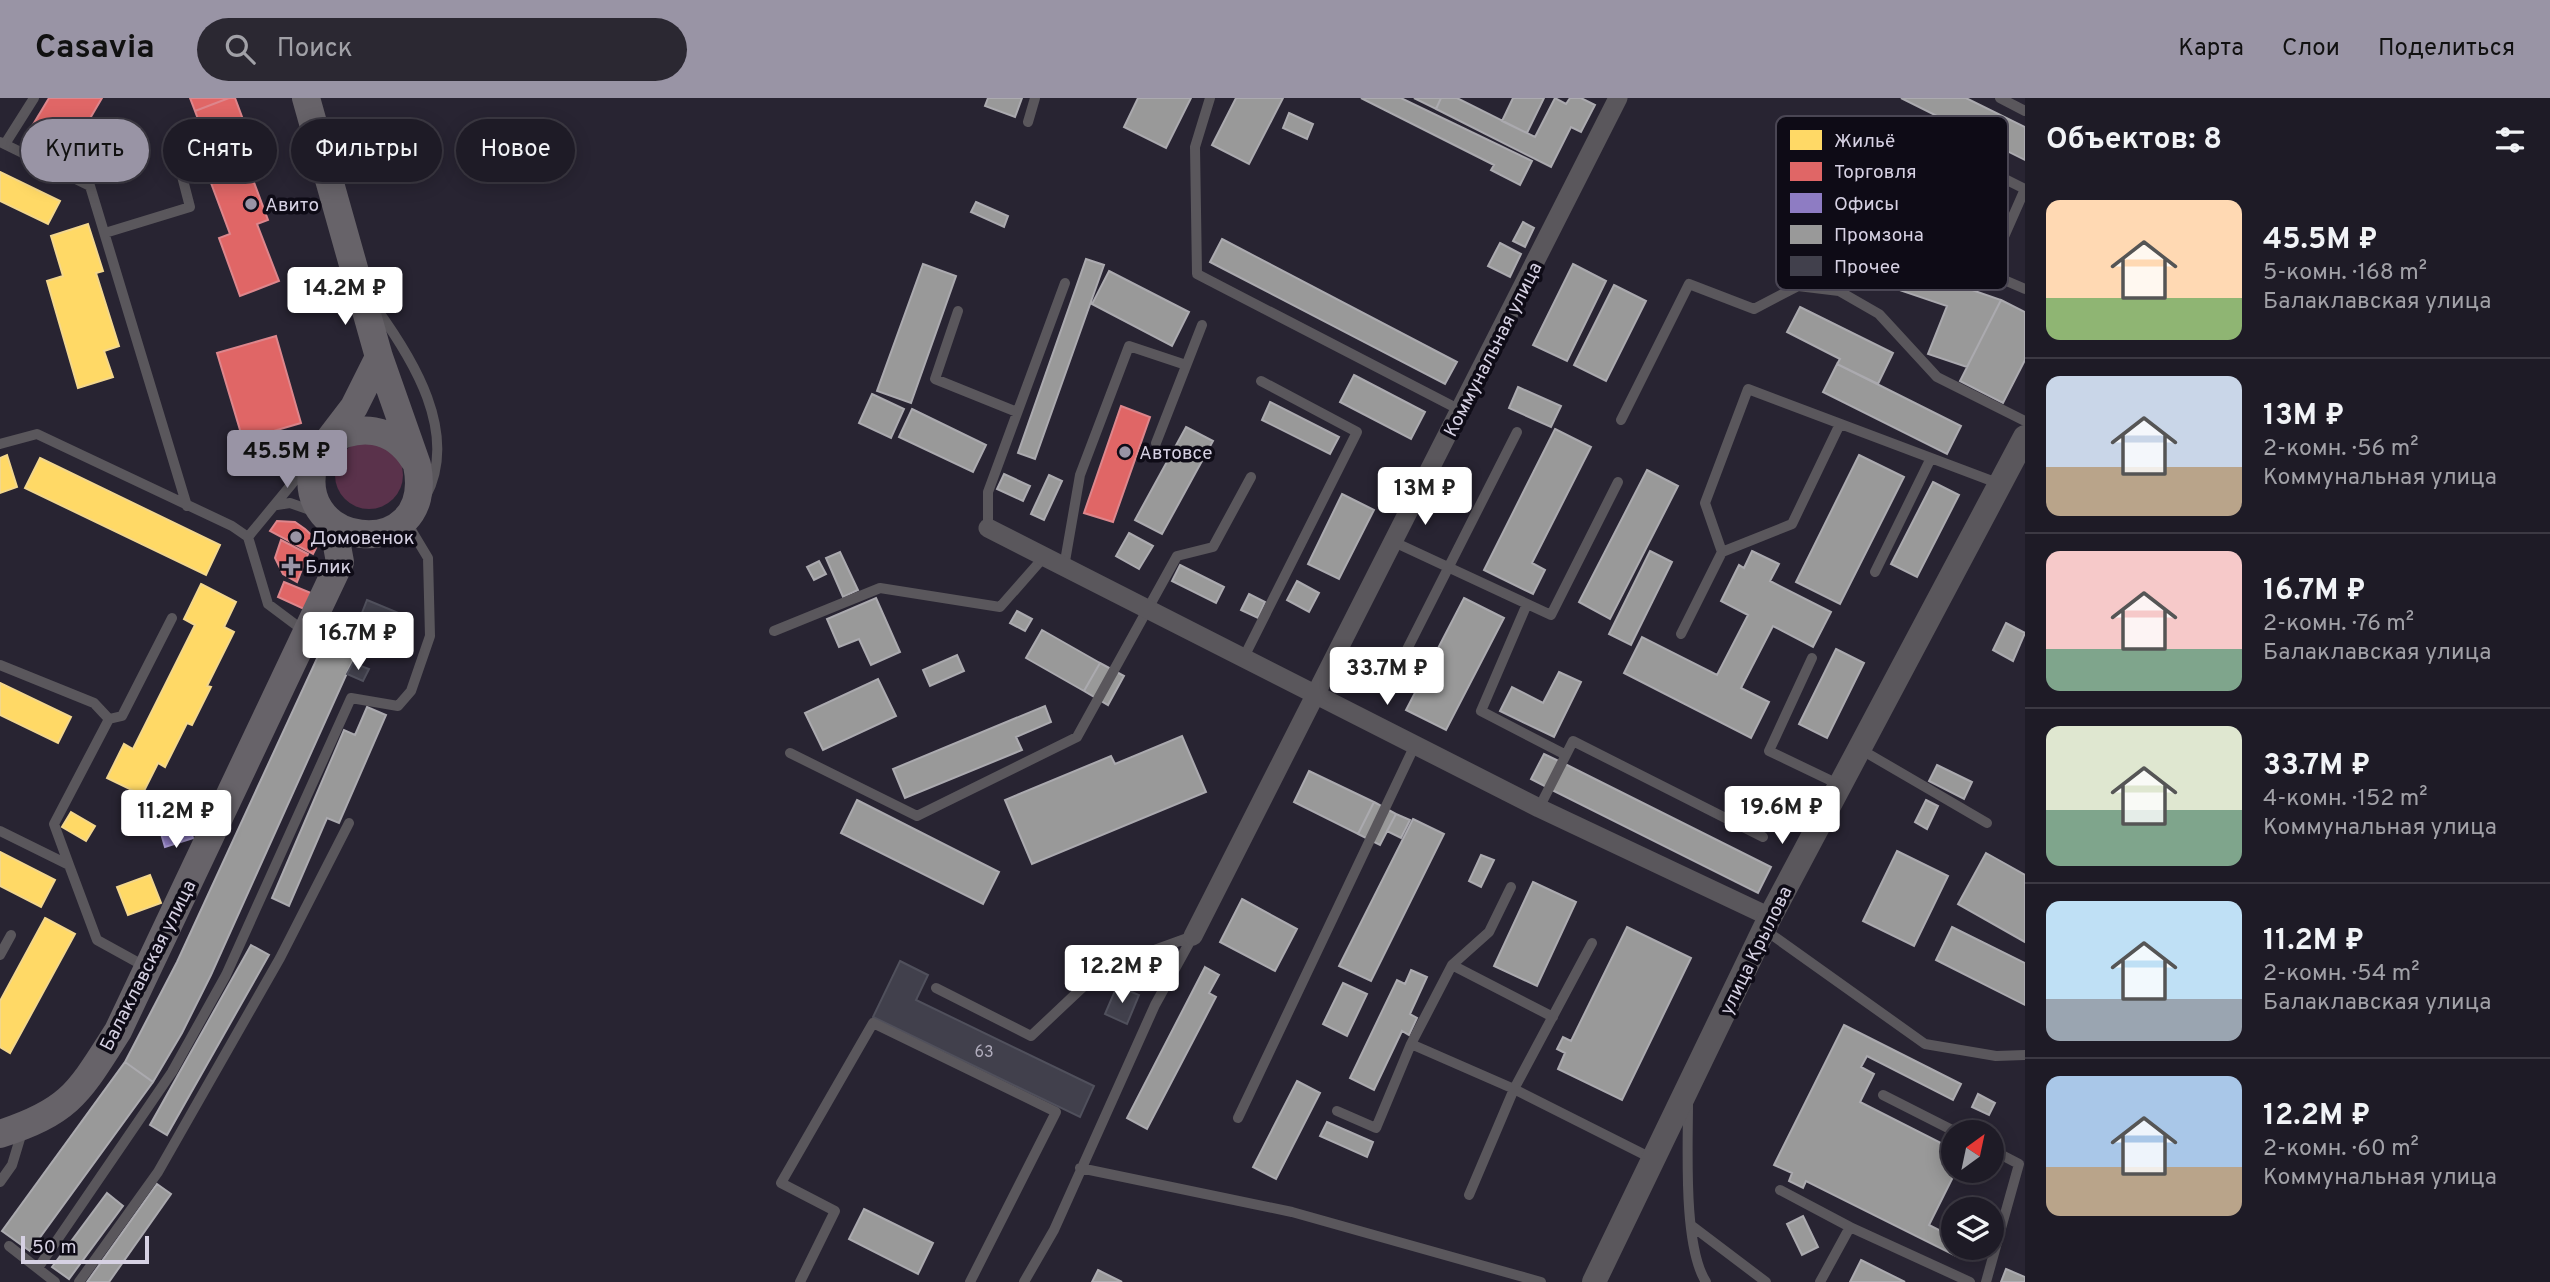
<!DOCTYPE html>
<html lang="ru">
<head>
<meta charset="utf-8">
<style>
  body { margin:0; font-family:Overpass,sans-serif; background:#2b2832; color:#f1f3f6; height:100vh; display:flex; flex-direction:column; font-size:26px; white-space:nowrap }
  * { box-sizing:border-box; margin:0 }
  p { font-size:23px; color:#a1a1a7 }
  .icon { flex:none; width:38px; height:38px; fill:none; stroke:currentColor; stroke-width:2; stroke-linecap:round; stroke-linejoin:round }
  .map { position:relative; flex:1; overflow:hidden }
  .panel { display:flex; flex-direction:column; background:#1e1b26; width:525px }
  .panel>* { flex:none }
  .guide { position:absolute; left:21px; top:21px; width:665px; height:63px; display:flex; gap:14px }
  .needle { width:46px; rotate:33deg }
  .tools { position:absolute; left:1941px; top:1022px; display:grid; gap:14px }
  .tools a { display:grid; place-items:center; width:63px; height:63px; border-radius:50%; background:#1e1b26; box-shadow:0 4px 18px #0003,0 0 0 2px #3c3943; font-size:35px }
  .scale { position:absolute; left:21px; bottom:18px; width:128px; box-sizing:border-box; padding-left:7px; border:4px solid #d6d1e3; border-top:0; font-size:19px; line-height:24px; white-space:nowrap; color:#d6d1e3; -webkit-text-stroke:5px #0e0b16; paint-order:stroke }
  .price { position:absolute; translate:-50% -60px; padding:0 16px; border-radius:7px; background:#fff; color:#222; font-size:23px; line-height:46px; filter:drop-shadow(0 2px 4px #0008) }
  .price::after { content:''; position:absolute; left:50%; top:42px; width:21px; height:16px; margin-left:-10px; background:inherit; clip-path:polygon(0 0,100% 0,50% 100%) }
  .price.on { background:#9994a5; color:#111 }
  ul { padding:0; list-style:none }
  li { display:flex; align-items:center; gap:21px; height:175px; padding:0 21px }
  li+li { border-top:2px solid #3c3943 }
  li span { display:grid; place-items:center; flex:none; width:196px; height:140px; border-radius:14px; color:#555 }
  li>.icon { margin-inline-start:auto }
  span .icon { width:84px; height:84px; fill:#fffc; stroke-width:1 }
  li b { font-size:30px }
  h2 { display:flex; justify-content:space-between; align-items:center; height:84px; padding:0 21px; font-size:30px }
  .chip { padding:0 24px; border-radius:32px; background:#1e1b26; box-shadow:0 4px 18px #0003,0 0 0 2px #3c3943; font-size:24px; line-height:63px }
  .chip.on { background:#9994a5; color:#111 }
  header { display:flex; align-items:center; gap:42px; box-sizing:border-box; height:98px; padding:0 35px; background:#9994a5; color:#111 }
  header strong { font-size:33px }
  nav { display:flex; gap:38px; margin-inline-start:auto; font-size:24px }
  .search { width:490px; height:63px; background:#2b2832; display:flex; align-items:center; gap:18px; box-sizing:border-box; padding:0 24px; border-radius:38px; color:#a1a1a7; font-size:26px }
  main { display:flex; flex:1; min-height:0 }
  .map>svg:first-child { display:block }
</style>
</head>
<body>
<header>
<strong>Casavia</strong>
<div class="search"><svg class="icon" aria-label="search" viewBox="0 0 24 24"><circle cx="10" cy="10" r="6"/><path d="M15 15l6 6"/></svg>Поиск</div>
<nav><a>Карта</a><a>Слои</a><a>Поделиться</a></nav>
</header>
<main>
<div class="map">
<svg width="2025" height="1184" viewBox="0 0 2025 1184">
  <rect width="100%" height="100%" fill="#282432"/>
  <path fill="#5a324b" d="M335 377a34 34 0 1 1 68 0a34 34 0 1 1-68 0Z"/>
  <path fill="#ffd966" stroke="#f3d78c" stroke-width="2" d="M121,55L137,64L126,83L110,74Z
    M0,74L60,103L48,126L0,103Z
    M88,126L103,173L96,175L119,248L104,253L113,279L78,290L47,183L63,178L51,138Z
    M7,357L17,389L0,395V360Z
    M40,360L220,447L206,477L25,390Z
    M201,486L236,504L224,529L234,534L207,588L211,589L192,627L187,625L165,669L158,665L142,697L107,680L124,646L133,651L195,527L184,521Z
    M0,585L71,619L58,645L0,617Z
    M71,714L95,728L86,743L62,729Z
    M0,754L55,782L41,809L0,788Z
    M150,777L161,805L128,817L117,789Z
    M45,820L75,836L10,955L0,949V903Z"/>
  <path fill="#e06666" stroke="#dd868c" stroke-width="2" d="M49,0H102L71,53L31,30Z
    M190,0H229L195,13Z
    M229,0H235L257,59L246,63L268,122L257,126L279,183L240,198L219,140L230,136L208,77L218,74L195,13Z
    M276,238L301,325L243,342L217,255Z
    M1121,308L1150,319L1113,424L1084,415Z
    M277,423L295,424L305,431L319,444L313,456L270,433Z
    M281,442L308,456L297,484L283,476L275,460Z
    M284,484L311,495L304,511L278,499Z"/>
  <path fill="#8e7cc3" stroke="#a496cd" stroke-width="2" d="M185,714L193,740L165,749L157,722Z"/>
  <path fill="#999" stroke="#abaaaf" stroke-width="2" d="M988,0H1022L1015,19L985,8Z
    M1138,0H1191L1166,50L1124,29Z
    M1236,0H1283L1249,66L1212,47Z
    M1361,0H1401L1532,63L1520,87L1491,72L1494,67Z
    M1414,0H1441L1436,11Z
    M1441,0H1457L1535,39L1555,0L1566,6L1570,0H1581L1595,7L1581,34L1571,29L1551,69L1436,11Z
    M1513,0H1544L1527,35L1502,23Z
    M1901,0H1966L2025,29V62Z
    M1289,15L1313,26L1307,41L1283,30Z
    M976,104L1008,118L1004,129L971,114Z
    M1523,124L1534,130L1525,149L1513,143Z
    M1802,133L2001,202L1967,269L1928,256L1947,208L1793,156Z
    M1222,141L1457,264L1445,286L1210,164Z
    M1500,145L1521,156L1510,179L1488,168Z
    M1086,161L1104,167L1035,361L1018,355Z
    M923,166L956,178L911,305L877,293Z
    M1573,166L1606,183L1567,263L1533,247Z
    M1109,173L1189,214L1172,248L1092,206Z
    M1614,187L1646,203L1606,283L1574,267Z
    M2001,202L2025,214V262L2003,305L1960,283Z
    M1800,209L1893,255L1878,286L1837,266L1840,261L1787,234Z
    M1837,266L1961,328L1947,356L1823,294Z
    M1354,277L1425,314L1411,341L1340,304Z
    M1518,289L1561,308L1551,329L1509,310Z
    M872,296L904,311L891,340L859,325Z
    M1270,304L1339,339L1330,356L1262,322Z
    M912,311L986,347L973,374L899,339Z
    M1186,329L1213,343L1162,436L1135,422Z
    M1555,331L1591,349L1532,465L1545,472L1533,496L1484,472Z
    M1859,357L1904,379L1840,506L1796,484Z
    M1647,372L1678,388L1610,521L1579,504Z
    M1004,376L1030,388L1023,403L997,391Z
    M1049,377L1062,383L1044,422L1031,416Z
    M1933,384L1959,397L1917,479L1891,466Z
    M1342,396L1374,412L1339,481L1308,466Z
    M1129,435L1153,448L1139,471L1116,458Z
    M1650,453L1672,464L1631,547L1609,536Z
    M1752,453L1779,466L1770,483L1831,514L1813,549L1773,528L1741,590L1769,604L1751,640L1624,575L1642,539L1717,577L1748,517L1721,503L1739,467L1744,470Z
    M840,454L858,492L843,499L826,460Z
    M819,463L826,476L814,482L807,469Z
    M1180,467L1224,489L1216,505L1172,483Z
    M1297,483L1319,495L1309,514L1287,502Z
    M1249,496L1265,504L1258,520L1241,512Z
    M876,500L900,554L871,567L859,541L839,549L827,521Z
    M1464,500L1504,520L1446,632L1406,612Z
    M1017,513L1032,521L1025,533L1010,525Z
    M2006,525L2025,535L2013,563L1993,552Z
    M331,530L361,544L211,877L182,935L153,984L125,964L177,864Z
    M1042,532L1100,565L1084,593L1026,560Z
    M1836,551L1864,565L1827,640L1799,626Z
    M957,557L964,573L930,588L923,572Z
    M1100,565L1124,578L1108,607L1084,593Z
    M1559,574L1581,584L1554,639L1500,613L1512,589L1543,605Z
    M878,581L896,618L823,652L805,615Z
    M1045,608L1051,624L1016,639L1022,652L905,700L893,671Z
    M367,609L386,617L339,725L327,720L289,808L272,800L344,632L355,637Z
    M1182,638L1206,694L1032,766L1005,702L1111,658L1115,666Z
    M1544,656L1565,666L1552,692L1531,681Z
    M1565,666L1771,769L1758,795L1552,692Z
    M1937,667L1972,684L1964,701L1929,683Z
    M1309,673L1374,704L1358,736L1294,704Z
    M857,702L999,774L983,806L841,735Z
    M1926,702L1938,708L1927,731L1915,724Z
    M1374,704L1396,716L1380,747L1358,736Z
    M1396,716L1410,722L1401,740L1387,733Z
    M1413,721L1444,736L1371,883L1339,868Z
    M1897,753L1948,778L1914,848L1863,823Z
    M1986,755L2025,777V844L1958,806Z
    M1481,757L1494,762L1481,789L1469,783Z
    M1533,784L1576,804L1537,888L1494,868Z
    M1242,801L1297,831L1275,873L1220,844Z
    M1627,829L1691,860L1622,1002L1558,971L1565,955L1557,951L1563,939L1571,943Z
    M1952,829L2025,865V907L1936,862Z
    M251,847L269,857L167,1037L150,1027Z
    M1205,869L1219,877L1209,895L1216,899L1147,1031L1127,1020Z
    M1411,872L1427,879L1410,916L1417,920L1409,937L1402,933L1374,992L1350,980L1397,882L1405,886Z
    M1343,885L1367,896L1347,938L1323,926Z
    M1844,927L1961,986L1953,1002L1867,958L1861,969L1874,976L1860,1004L1953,1051V1073H1956L1929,1127L1953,1139V1150H1960L1956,1158L1806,1083L1803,1090L1789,1083L1792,1075L1774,1067Z
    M125,964L153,984L30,1153L2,1133Z
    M1297,983L1320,995L1276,1081L1253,1069Z
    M1978,996L1995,1005L1989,1017L1972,1009Z
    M1327,1024L1373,1044L1367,1059L1320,1038Z
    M157,1086L171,1096L109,1184H87Z
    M107,1095L123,1108L69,1181L52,1169Z
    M864,1111L933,1145L918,1176L849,1141Z
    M1803,1118L1818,1149L1802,1157L1787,1126Z
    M1861,1162L1905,1184H1850Z
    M2006,1171L2025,1179V1184H2001Z
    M1098,1172L1122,1184H1092Z"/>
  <path fill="#41404c" stroke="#50505c" stroke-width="2" d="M367,502L401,516L387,552L353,538Z
    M353,565L369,571L363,583L347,576Z
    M900,863L928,877L916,902L1094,988L1080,1019L873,919Z
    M1117,888L1139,897L1127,926L1105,916Z"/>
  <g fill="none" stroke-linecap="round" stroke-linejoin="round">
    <path stroke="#5a575c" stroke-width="10" d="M1210,0L1195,49L1197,176L1460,312
      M2000,0L2025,13
      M1028,24L1035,0
      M1925,41L2025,91L1988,175
      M0,44L90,88L187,408
      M5,46L34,0
      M1863,67L1850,96L1869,129L1896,147L1988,175L2025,191
      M105,135L190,109L176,55
      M376,210C413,261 459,335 426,398
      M958,213L935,281L1017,314
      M1621,322L1689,186L1754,211L1798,188L1839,193L1879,216L1937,279L2025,323
      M1156,345L1202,227
      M0,346L37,336L232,428L248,439L268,506L304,533
      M277,407L290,405L313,413
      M988,430V394L1065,185
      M248,439L305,370
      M1394,444L1551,517L1618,384
      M1722,454L1792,426L1840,326
      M1064,469L1080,377L1129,248L1186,267
      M1875,474L1931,360
      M1527,506L1481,613L1566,657
      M774,533L880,490L1000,509L1044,459
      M1681,536L1722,454L1705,405L1748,291L2000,386
      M1244,559L1357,334L1261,283
      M1812,560L1769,653L1840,687
      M0,567L94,605L109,621
      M1391,583L1517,334
      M1860,651L1987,725
      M790,655L917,718L1077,639L1177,458L1213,449L1251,379
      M1539,710L1573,643L1763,739
      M0,733L69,767L97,842L146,869
      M69,767L54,726L109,621L122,618L172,520
      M1765,832L1925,946L1996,958L2025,957
      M0,857L11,837
      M1452,867L1553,919
      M936,890L1031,938L1102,871L1193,838
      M1411,946L1514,991L1653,1061
      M1883,997L1956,1034
      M1688,1006C1688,1050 1683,1148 1706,1184
      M1337,1013L1376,1030L1411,946L1452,867L1489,834L1511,789
      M1238,1020L1415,647
      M1080,1070L1292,1114L1541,1184
      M0,1084L12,1067L22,1034
      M1780,1092L1850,1129L1970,1184
      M1469,1097L1514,991L1592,845
      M1692,1128L1766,1184
      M9,1148L55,1184
      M38,1170L172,974L226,877L351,600L398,608L411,593L430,538L428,460L407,425
      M79,1184L158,1074L280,860L349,725
      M800,1184L835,1113L781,1085L873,925L1056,1014L970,1184
      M1024,1184L1054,1132L1155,907L1193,838
      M1820,1184L1850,1129
      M1986,1184L2019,1066L1992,1052"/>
    <path stroke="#5a575c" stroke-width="19" d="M988,430L1539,710L1770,819
      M1193,838L1618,0"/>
    <path stroke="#5a575c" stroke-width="24" d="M1594,1184L1770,819L2025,339"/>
    <path stroke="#676369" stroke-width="28" d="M306,0L379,259L417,367C438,470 278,452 318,353
      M328,343L354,309L379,259
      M326,345C358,325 393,328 414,362
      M0,1036C71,1013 79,994 118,933L340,464L333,426"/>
  </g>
  <g fill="#9994a5" stroke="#0e0b16" stroke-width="2.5">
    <circle cx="251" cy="106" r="7"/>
    <circle cx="1125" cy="354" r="7"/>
    <circle cx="296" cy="439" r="7"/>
    <path d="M287.5 457.5h7v7h7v7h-7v7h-7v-7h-7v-7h7z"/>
  </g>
  <g text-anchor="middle" stroke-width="7" stroke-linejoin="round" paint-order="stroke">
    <g font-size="16" fill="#b1adbd">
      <text x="984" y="959">63</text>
    </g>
    <g font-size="19" fill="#d6d1e3" stroke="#0e0b16" text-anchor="start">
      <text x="265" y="113">Авито</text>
      <text x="1139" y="361">Автовсе</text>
      <text x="310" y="446">Домовенок</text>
      <text x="305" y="475">Блик</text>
    </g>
    <g font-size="19" fill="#d6d1e3" stroke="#0e0b16">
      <text transform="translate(1492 251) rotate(-63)" y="7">Коммунальная улица</text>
      <text transform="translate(1755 852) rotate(-64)" y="7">улица Крылова</text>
      <text transform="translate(147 867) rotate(-63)" y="7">Балаклавская улица</text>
    </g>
  </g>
  <rect x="1776" y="18" width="232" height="174" rx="10" fill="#0e0b16" stroke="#4a4654" stroke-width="2"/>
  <rect x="1790" y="32" width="32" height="20" fill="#ffd966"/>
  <rect x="1790" y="64" width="32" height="19" fill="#e06666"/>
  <rect x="1790" y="95" width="32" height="20" fill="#8e7cc3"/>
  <rect x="1790" y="127" width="32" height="19" fill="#999"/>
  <rect x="1790" y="158" width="32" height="20" fill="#41404c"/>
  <g font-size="19" fill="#d6d1e3">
    <text x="1834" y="49">Жильё</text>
    <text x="1834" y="80">Торговля</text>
    <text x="1834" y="112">Офисы</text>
    <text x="1834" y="143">Промзона</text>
    <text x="1834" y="175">Прочее</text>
  </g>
</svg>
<div class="tools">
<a><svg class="needle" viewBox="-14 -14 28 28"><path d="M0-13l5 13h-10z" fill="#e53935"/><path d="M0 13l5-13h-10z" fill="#a1a1a7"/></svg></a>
<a><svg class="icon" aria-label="layers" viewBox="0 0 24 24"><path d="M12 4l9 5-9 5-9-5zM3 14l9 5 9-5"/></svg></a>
</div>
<div class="scale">50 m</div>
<b class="price" style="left:345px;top:229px">14.2M ₽</b>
<b class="price on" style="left:287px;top:392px">45.5M ₽</b>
<b class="price" style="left:1425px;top:429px">13M ₽</b>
<b class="price" style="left:358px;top:574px">16.7M ₽</b>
<b class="price" style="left:1387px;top:609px">33.7M ₽</b>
<b class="price" style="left:1782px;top:748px">19.6M ₽</b>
<b class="price" style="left:176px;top:752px">11.2M ₽</b>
<b class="price" style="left:1122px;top:907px">12.2M ₽</b>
<div class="guide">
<a class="chip on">Купить</a>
<a class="chip">Снять</a>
<a class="chip">Фильтры</a>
<a class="chip">Новое</a>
</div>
</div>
<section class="panel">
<h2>Объектов: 8<svg class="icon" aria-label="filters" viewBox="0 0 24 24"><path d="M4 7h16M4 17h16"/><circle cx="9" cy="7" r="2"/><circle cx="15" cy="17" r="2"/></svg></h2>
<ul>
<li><span style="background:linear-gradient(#ffd9b3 70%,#8fb573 0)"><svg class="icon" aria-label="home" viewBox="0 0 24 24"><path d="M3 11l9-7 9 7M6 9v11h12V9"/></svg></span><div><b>45.5M ₽</b><p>5-комн. · 168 m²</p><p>Балаклавская улица</p></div></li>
<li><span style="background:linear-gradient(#c9d6e8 65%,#b9a48a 0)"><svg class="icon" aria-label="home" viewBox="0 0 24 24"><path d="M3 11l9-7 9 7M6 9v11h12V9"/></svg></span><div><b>13M ₽</b><p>2-комн. · 56 m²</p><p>Коммунальная улица</p></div></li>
<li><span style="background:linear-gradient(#f6c9c9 70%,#7fa58c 0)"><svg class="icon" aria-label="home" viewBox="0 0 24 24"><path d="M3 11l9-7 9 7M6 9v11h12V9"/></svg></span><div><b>16.7M ₽</b><p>2-комн. · 76 m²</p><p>Балаклавская улица</p></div></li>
<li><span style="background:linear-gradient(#dfe7d0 60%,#7fa58c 0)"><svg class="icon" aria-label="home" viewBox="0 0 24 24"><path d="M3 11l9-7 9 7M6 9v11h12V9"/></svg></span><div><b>33.7M ₽</b><p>4-комн. · 152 m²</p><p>Коммунальная улица</p></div></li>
<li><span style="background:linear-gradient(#bfe0f5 70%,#9aa5b1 0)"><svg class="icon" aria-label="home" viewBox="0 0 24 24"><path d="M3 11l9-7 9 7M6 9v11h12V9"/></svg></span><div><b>11.2M ₽</b><p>2-комн. · 54 m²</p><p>Балаклавская улица</p></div></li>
<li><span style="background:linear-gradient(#a9c7e8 65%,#b9a48a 0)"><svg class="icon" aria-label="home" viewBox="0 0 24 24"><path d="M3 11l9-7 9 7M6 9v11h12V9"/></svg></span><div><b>12.2M ₽</b><p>2-комн. · 60 m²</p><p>Коммунальная улица</p></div></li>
</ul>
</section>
</main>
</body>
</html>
